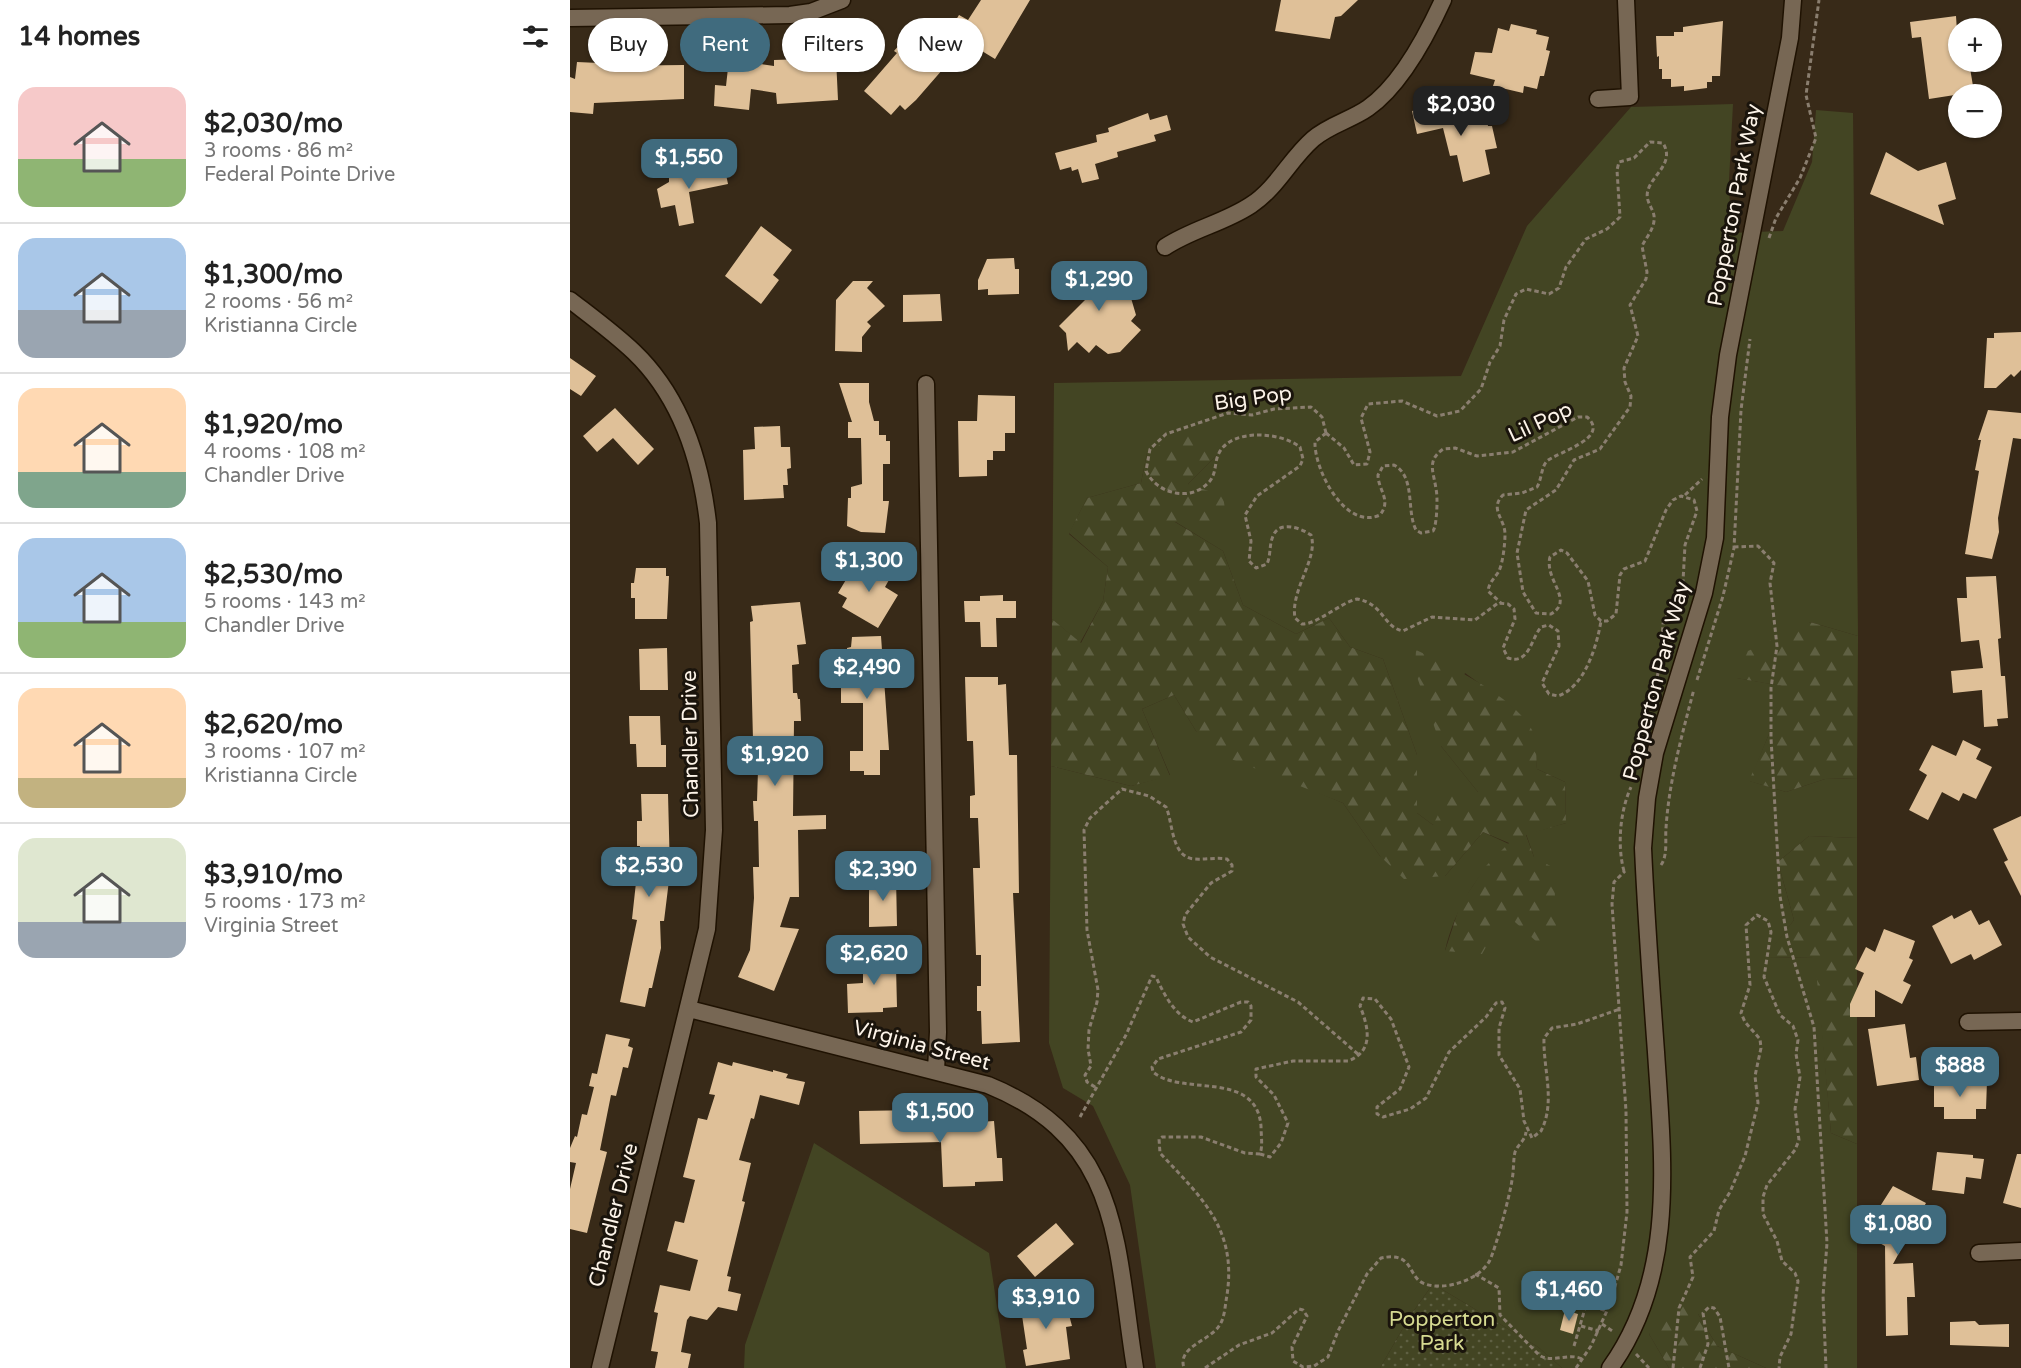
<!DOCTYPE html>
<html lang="en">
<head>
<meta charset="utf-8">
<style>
  body { margin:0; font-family:"Varela Round",sans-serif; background:#f2f2f2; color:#222; height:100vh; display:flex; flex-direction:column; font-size:22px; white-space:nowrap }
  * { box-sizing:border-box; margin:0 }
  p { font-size:20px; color:#767676 }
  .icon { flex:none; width:33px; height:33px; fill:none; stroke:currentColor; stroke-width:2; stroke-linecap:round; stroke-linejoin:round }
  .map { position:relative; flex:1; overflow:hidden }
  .side { display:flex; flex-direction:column; background:#fff; width:570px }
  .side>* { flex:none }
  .banner { position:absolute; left:18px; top:18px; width:570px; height:54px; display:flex; gap:12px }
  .buttons { position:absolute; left:1378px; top:18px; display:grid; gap:12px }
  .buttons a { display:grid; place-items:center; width:54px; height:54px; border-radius:50%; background:#fff; box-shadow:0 2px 4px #0004; font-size:30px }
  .price { position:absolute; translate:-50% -51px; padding:0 14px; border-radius:12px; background:#406b7e; color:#fff; font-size:20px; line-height:39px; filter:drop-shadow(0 2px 3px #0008) }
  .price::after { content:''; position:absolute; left:50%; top:36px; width:18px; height:14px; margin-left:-9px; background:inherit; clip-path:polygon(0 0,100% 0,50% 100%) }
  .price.on { background:#222; color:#fff }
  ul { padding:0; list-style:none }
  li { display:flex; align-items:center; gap:18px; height:150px; padding:0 18px }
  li+li { border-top:2px solid #e0e0e0 }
  li span { display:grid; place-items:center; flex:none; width:168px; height:120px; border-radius:18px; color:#555 }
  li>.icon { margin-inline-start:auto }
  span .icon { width:72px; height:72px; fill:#fffc; stroke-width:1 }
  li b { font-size:26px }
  h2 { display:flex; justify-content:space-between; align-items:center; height:72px; padding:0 18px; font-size:26px }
  .tag { padding:0 21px; border-radius:27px; background:#fff; box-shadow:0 2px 4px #0004; font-size:21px; line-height:54px }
  .tag.on { background:#406b7e; color:#fff }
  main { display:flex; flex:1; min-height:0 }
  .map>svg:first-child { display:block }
</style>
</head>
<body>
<main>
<section class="side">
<h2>14 homes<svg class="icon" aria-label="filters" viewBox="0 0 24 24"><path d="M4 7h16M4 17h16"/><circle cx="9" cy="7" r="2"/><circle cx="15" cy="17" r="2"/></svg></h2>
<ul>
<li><span style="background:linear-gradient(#f6c9c9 60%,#8fb573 0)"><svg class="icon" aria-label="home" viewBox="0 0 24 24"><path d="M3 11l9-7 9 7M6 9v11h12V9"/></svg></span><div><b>$2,030/mo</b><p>3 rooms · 86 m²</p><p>Federal Pointe Drive</p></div></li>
<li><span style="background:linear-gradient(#a9c7e8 60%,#9aa5b1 0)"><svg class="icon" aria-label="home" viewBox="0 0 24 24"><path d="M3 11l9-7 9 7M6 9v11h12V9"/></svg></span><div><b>$1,300/mo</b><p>2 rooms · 56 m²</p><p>Kristianna Circle</p></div></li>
<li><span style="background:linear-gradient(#ffd9b3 70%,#7fa58c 0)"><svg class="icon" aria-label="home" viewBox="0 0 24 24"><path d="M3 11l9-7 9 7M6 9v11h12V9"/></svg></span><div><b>$1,920/mo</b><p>4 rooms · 108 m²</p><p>Chandler Drive</p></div></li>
<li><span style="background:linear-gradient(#a9c7e8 70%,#8fb573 0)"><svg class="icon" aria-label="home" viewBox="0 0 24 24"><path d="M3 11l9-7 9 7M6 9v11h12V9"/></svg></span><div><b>$2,530/mo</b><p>5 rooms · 143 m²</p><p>Chandler Drive</p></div></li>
<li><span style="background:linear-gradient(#ffd9b3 75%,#c2b280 0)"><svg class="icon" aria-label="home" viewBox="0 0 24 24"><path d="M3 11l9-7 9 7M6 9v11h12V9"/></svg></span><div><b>$2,620/mo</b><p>3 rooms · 107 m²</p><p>Kristianna Circle</p></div></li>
<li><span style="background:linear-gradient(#dfe7d0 70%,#9aa5b1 0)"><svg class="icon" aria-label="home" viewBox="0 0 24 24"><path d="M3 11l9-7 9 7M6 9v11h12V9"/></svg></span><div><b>$3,910/mo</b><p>5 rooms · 173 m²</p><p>Virginia Street</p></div></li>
</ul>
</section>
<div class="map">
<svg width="1451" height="1368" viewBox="0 0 1451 1368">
  <defs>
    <pattern id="forest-firs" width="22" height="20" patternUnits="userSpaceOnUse" patternTransform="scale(1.5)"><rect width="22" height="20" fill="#434523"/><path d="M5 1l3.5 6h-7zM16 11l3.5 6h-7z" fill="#5f6043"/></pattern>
    <pattern id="park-dots" width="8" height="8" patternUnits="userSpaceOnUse" patternTransform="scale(1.5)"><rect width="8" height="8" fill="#434523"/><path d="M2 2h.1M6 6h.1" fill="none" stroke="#5f6043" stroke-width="1.8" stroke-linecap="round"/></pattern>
  </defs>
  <rect width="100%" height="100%" fill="#382a18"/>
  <path fill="#434523" d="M1163,104L1159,181L1161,233L1213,231L1242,162L1246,110L1283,113L1288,636L1240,622L1167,678L1213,686L1199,734L1180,781L1216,792L1255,779L1287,778V838L1239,836L1208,862L1224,920L1196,957L1246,958L1261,1133L1287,1144V1368H1196L1147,1346L1128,1314L1079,1334L1099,1368H992L968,1347L863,1284L840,1316L810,1368H586L560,1185L523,1106L493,1088L479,1043L481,766L561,786L600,775L572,709L604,695L626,731L721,781L773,803L810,856L875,876L913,832L939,844C907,874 885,908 875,951L964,857L956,834L996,823L995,782L967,769L963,733L942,707L895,673L871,746L908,792L863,825L847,813V755L813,659L780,647L759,618L726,634L673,605L653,551L604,521L656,522L618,484L647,455L577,453L571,483L517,498L499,534L538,567L533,601L510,643L482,619L484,383L891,376L957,226L1061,107Z
    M244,1143L419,1253L436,1368H174L175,1345Z"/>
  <path fill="url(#forest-firs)" d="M613,430L647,455L618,484L653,496L657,522H605L653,551L673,605L726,634L759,618L780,647L813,659L847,755V813L863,825L879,793L908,792L871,746L845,671L846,650C880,666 946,697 963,732C967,741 966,758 967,769L995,782L996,823L956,835L964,857L984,868L986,928L968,943L935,913L912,954L875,951L890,905L916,866L939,843L913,832L875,876L834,879L810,856L773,803L661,759L626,731L604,695L572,709L600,776L561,786L481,766L482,619L511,643L533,601L538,567L499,533L517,498L571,483L577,453Z
    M1240,622L1288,636L1287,778L1255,779L1216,792L1179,781L1199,734L1212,686L1166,678L1178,651Z
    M1239,836L1287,838V1144L1261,1133L1245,958L1195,957L1224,920L1208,862Z
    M1110,1302L1128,1314L1147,1346L1196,1368H1099L1079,1334Z"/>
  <path fill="url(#park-dots)" d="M863,1284L968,1347L992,1368H810L840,1316Z"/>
  <path fill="#dfc098" d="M411,0H460L425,59L407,48L404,53L393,46L346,100L335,110L330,105L321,115L294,91L327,53L324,51L337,36L340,39L350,27L370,46L389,15L398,20Z
    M711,0H788L771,16L765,17L760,39L705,31Z
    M1386,16L1389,62H1399L1404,92L1359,99L1351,37L1342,38L1340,22Z
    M1153,21L1150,76H1142V82H1137V88L1114,91V86L1101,87V79H1092V69H1089V56L1087,57L1086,36H1104V32H1113V27Z
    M941,24L967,30L966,34L979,37L976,50L980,51L974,76H970L967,89L954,86L953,93L923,86L925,80L900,74L905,52L922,53L928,28L939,31Z
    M266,58L268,100L207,104L206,93L181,89L179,110L144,106L145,85L156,86L159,59L204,66V60Z
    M7,62L29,63L28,66L114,65V99L24,103L23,114L0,112V77L5,79Z
    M874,104L875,111L893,106L895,114L905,111L906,116L916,114L918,126H922L927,148L915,150L920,174L893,182L887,155L880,156L873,128L847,134L842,111Z
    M578,113L580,120L597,115L601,130L584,135L586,141L547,152L548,157L525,164L529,179L512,183L508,169L502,171L501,167L490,170L485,153L527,142L526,135L539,132L538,128Z
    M1316,152L1348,171L1376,162L1386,199L1368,205L1374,225L1300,194Z
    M154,165L158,184L119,192L124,223L109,226L105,205L91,208L87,189L99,182V178L106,176V174Z
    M191,226L222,250L203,275L209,280L191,304L155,276Z
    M444,258L445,269H449V294L418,295V289L408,290V280L417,259Z
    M538,269L539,283L565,294L561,298L566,315L561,321L571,330L550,352L538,354L526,345L519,353L507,342L498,351L496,333L489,326L518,297H493L492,272Z
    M283,281H303L297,288L315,306L297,322L301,326L292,337V352L265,351L266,300Z
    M370,294L372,321L333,322V295Z
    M1451,332V370L1444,377L1441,374L1426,388H1414L1417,338H1424V333Z
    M0,358L26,376L11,396L0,389Z
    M269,383H299V402L304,421H309V435H316V441H320V464H313V501H319L315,533L291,532L277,526L278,498H281V487L292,484L291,438H278V422H282Z
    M408,395L445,396V433H435V451H423V460H417V476L389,477L388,421H407Z
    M45,408L84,449L68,465L43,438L27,452L13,436Z
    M1418,410L1451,413V439L1443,438L1428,518L1429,532L1422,559L1395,554L1409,471L1405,470L1411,440H1408Z
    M210,426L211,447H220L221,468L217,469L218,485H213L214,498L174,500L173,450L185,449L184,427Z
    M300,557L324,571L315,587L328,595L308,628L272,607L277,598L268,593L283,568L291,572Z
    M66,568H96V576H99L97,619H65V598H61V583H64Z
    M1426,576L1431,638L1428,639L1431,676H1435L1438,718L1427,719L1428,726L1414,727L1412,690L1383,693L1381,671L1413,668L1409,640L1391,642L1387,598H1397L1396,577Z
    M433,595V601H446V618H426L427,647H411L410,622H395L394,601H410V596Z
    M230,602L236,644L227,645L229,664L222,665L223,693H227L228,699H230L231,721H224L223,816L256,815V829L228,830L229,897H220L210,927L229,929L204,991L168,977L180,950L184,898L183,867H189L188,821H184L183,801H187L188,770H185V740H183L180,622L183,621L181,606Z
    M311,636L319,750H310V775H294V771H280V751H293V703H271V663H277V648L281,647L282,637Z
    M97,648L98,690H70L69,649Z
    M395,677H428V685L436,684L439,755H447L449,893H443L450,1042L412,1044L411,1011H407V986H411V955H406L403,868H410L408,818H400V796L405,795L403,741H397Z
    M59,716H90L91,745H96V767H67L66,744H60Z
    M1393,740L1411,749L1406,759L1422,767L1406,799L1393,793L1389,801L1372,792L1358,820L1339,810L1357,775L1349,770L1362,745L1386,756Z
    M71,794H98L100,872L94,921H90L91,948L82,988H79L75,1007L50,1002L67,920L62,919L70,846H67V821H72Z
    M1451,816V896L1434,862L1438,860L1423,829Z
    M299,877H326L327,926L299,927Z
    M1401,910L1409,925L1419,920L1432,945L1404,960L1401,954L1381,964L1362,926L1382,915L1384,919Z
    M1314,929L1345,941L1339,958L1343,960L1333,981L1341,985L1332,1004L1305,990V1017H1280V1004L1294,973L1285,969L1296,947L1305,952Z
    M323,953V967H326L327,1007L313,1008V1012L278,1013L277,984L293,983V954Z
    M1335,1024L1340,1058L1346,1057L1349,1080L1307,1086L1298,1029Z
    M36,1034L60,1039L58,1046L63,1048L58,1068L53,1067L46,1096L41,1095L30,1150L37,1152L17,1233L0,1229V1189L6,1163L0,1162V1148L5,1136L7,1137L12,1114L17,1115L24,1087L19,1086L22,1073L27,1074Z
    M148,1062L162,1066L163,1062L203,1072V1070L218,1074L216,1078L235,1082L229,1105L190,1095L184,1119L181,1118L169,1160L181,1163L172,1201L175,1202L157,1276L161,1277L158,1291L171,1294L167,1311L148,1307L137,1320L120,1316L117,1320L111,1352L121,1354L118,1368H85L88,1352L81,1351L88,1313L84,1312L90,1285L120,1291L128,1260L97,1251L105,1221L114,1223L125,1180L113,1177L128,1118L137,1120L145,1095L139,1094Z
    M1364,1081H1417L1416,1109H1406V1119H1374V1107H1364Z
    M349,1110V1126L424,1121L427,1158H432L433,1181L405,1182V1186L373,1187L371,1142L290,1144L289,1111Z
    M1367,1152L1403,1155V1158L1414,1159L1411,1179L1396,1177L1394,1194L1362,1190Z
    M1447,1154H1451V1208L1433,1203Z
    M1323,1186L1356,1203L1323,1264L1343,1263L1345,1297H1337L1338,1335L1316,1336L1315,1246L1304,1240L1310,1229L1305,1226L1314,1211L1309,1208Z
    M486,1223L504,1244L465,1277L447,1256Z
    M494,1296L502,1326L496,1327L500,1359L456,1366L453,1350L457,1349L450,1302Z
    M995,1310L1008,1314L1003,1334L990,1330Z
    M1405,1321L1409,1325L1439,1324V1347L1380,1345V1322Z"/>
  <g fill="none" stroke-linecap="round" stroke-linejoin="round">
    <defs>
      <path id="minor" d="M0,18L220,15L241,12L272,0
        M1028,99L1060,97L1056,0
        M595,247C622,229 654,223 681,205C707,188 720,159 743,139C759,125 781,120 798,108C831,85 857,35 873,0
        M0,300C22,317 44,333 64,352C111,397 131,462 138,523L144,830L137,929L30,1368
        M356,384L368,1032L366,1070
        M119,1009L418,1085C553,1140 545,1244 565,1368
        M1398,1022L1451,1021
        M1409,1253L1451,1251
        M1040,1368C1107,1275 1093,1160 1086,1052C1081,984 1076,916 1073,848L1077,798L1085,753L1134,593L1145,538L1150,417L1158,355L1220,38L1223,0"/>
    </defs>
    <use href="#minor" stroke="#1f1202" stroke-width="19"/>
    <path stroke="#8a7e6f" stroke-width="3" stroke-dasharray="4.5 3" stroke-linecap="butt" d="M1199,238L1206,218L1230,178L1246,138L1236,95L1249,0
      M756,433L774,448L784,465L797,464L800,452L791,418L798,404L832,401L867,416L890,411L911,389L920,362L930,346L934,320L946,294L956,289L979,294L989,288L996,267L1016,239L1037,229L1050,217L1047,170L1049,162L1064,158L1080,142L1093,143C1105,163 1083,174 1078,190C1074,203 1086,209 1084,221C1083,230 1076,238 1072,246L1077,272L1076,279L1060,305L1068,336L1054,368L1055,382L1061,396L1060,407L1030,449L1004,460L986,490L956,510L947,553L953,592L966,613L981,614C1005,600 974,580 980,557L991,550L997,553L1018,581L1025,615L1031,621H1037L1046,614L1050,575L1054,569L1075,561L1096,510L1103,500L1111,496L1124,500L1127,511L1115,545L1113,581L1093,624L1091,658L1082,703
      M756,433L752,417L741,407L704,409L682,415L658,413L596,434L580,449L576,471C587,494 620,502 638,483C647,475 644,462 649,453C662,428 711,432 730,447L733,459L730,466L687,496L675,515L681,541L679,561L686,568L697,564C701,555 699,545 703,536C709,520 731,528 741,535C749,558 720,590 725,618L732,624C746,625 770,603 787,599C814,604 813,627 833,631L862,617L905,620L928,603L938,604L944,609L945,619L933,648L938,658C959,665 961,639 971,627L979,625L988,631L989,646L972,683L979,694L988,696C1015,687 1027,645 1031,621
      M756,433L745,442C744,469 775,531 810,515C822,500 808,490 808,475L813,466L824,465C846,477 836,511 846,530L851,533L863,531C867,526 868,496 866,489C864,473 856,461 873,449L885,448L907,456L943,452L1008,417H1017C1041,438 988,452 977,461C971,467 972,479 967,487L952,493L933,495C919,509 935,519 935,534C935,544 933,562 929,571C925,578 919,582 918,591L931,603
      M1115,495L1132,479
      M1164,547L1188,546L1204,563L1200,583L1207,646L1201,688V738L1210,896L1217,937L1244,1027L1257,1243L1253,1296L1256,1368
      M1127,680L1153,596L1164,548L1171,410L1180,339
      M1091,865C1098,855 1095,839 1096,828C1099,781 1112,735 1124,689
      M1054,871C1047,846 1050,811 1061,787
      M525,1087L517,1082L515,1075L521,1066L518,1049L519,1030L527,1002L528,990L517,930L514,830L520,818L552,789L579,796L596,807C603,822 601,857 624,859C635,860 646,857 657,859L662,865V871L641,883L615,915L613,924L618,937L640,957L728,1002L789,1055
      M510,1117L556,1035L582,976L586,977C594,994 604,1015 623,1022L671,1002H678L681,1006V1020L671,1032L588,1059L582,1067L583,1072C612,1097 686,1069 691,1126C691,1135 693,1146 690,1154L675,1153L631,1137H592L589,1139L590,1153C632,1198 667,1229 657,1295C655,1305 655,1318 649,1326C639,1341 607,1347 614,1368
      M690,1154L700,1157L711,1143L718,1123L704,1095L686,1077V1069L723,1061H778C805,1051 798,1026 790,1006L793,998L805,999L821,1019L839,1067L830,1089L807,1107V1114L813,1117L840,1109L856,1098L879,1052L916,1017L926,1003L932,1002L935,1008L929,1028V1055L950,1089L954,1121L962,1138L971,1131C986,1102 973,1069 974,1038L982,1028L1007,1024L1050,1009
      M905,1274L929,1288L930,1315L969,1355C982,1364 998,1352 1012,1359
      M1016,1305L1037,1311
      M1032,1324L1044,1332
      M1011,1326L1029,1331
      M1004,1346L1016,1305L1007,1302
      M1066,1354L1079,1368
      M635,1368L669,1345L702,1333L729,1309L733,1310L737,1316L722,1347L723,1361L733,1367L744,1366L758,1357L768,1331L797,1274L811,1258C845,1251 837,1278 855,1284C875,1291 910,1280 920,1260C926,1247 940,1195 942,1180C944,1170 943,1161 945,1152C948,1144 955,1141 956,1132
      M1006,1368L1021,1346L1040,1304L1051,1265L1057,1212L1056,1111L1042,904L1044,882L1055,871
      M1103,1368L1109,1308L1123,1277L1120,1257L1144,1231L1149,1210L1160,1192L1175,1156L1188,1103L1185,1076L1191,1048L1190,1039L1175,1022L1171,1013L1180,985L1176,925L1187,915L1198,921L1201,932L1194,977L1210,1015L1223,1026L1228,1040L1226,1054L1230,1077L1225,1109L1229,1140L1225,1150L1197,1185L1193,1197V1214L1207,1241L1212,1261L1225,1273L1228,1281L1221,1334L1210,1357L1209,1368
      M1130,1368L1138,1344L1133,1313L1139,1307L1144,1308L1150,1317L1159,1368"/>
    <use href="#minor" stroke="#776754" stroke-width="16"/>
  </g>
  <g text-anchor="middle" stroke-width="6" stroke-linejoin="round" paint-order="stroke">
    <g font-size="21" fill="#fcf3e8" stroke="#1a140c">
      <text transform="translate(1164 205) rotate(-79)" y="7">Popperton Park Way</text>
      <text transform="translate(683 398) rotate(-8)" y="7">Big Pop</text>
      <text transform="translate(970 422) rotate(-25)" y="7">Lil Pop</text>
      <text transform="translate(1086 681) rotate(-75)" y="7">Popperton Park Way</text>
      <text transform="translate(120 744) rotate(-91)" y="7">Chandler Drive</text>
      <text transform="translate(352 1045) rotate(15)" y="7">Virginia Street</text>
      <text transform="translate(43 1215) rotate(-76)" y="7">Chandler Drive</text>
    </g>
    <g font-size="21" fill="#d6da91" stroke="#1a140c">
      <text x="872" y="1326">Popperton<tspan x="872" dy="24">Park</tspan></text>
    </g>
  </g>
</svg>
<div class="buttons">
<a>+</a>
<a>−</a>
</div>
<b class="price on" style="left:891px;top:137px">$2,030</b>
<b class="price" style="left:119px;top:190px">$1,550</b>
<b class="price" style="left:529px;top:312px">$1,290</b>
<b class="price" style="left:299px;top:593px">$1,300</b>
<b class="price" style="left:297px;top:700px">$2,490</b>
<b class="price" style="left:205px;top:787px">$1,920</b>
<b class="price" style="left:79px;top:898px">$2,530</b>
<b class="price" style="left:313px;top:902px">$2,390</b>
<b class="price" style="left:304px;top:986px">$2,620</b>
<b class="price" style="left:1390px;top:1098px">$888</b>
<b class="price" style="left:370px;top:1144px">$1,500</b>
<b class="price" style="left:1328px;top:1256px">$1,080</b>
<b class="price" style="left:999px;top:1322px">$1,460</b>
<b class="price" style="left:476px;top:1330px">$3,910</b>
<div class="banner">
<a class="tag">Buy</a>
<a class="tag on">Rent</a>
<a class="tag">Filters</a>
<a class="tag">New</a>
</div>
</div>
</main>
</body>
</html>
